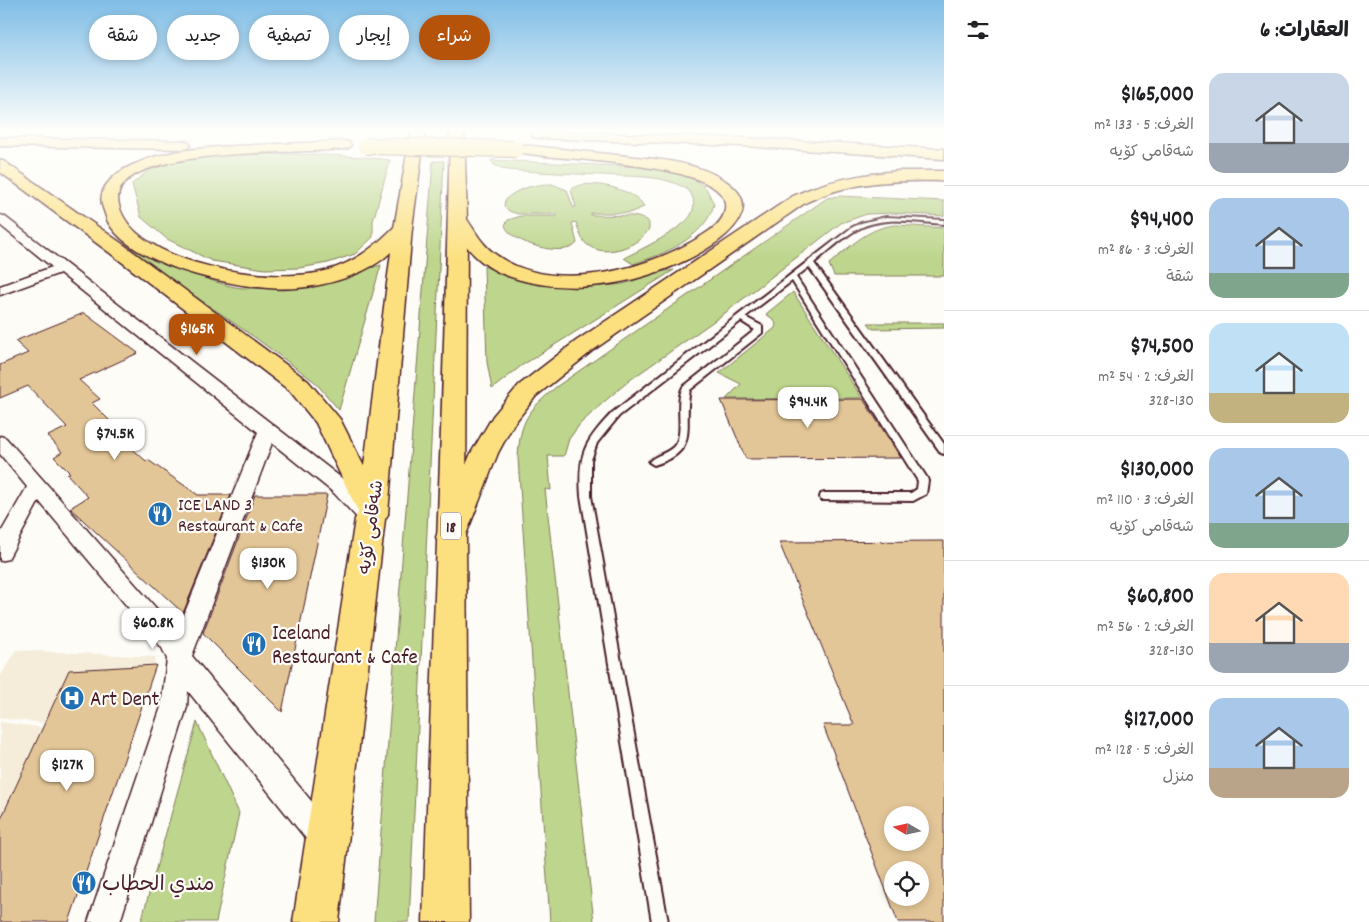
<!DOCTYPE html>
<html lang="ar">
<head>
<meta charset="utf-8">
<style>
  body { margin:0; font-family:Dekko,"Playpen Sans Arabic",sans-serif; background:#f2f2f2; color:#202124; direction:rtl; height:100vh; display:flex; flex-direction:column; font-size:19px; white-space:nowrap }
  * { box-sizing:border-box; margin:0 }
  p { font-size:16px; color:#757577 }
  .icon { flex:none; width:28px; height:28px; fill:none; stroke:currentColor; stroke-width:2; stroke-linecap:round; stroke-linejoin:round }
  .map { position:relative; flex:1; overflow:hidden; direction:ltr }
  .sheet { display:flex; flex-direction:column; background:#fff; width:425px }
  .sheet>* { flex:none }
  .guide { position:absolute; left:15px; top:15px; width:475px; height:45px; direction:rtl; display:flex; gap:10px }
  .needle { width:32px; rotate:279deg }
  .fabs { position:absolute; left:884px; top:806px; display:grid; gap:10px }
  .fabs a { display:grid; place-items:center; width:45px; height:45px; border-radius:50%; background:#fff; box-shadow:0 2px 8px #0003; font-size:25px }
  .price { position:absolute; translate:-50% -42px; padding:0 11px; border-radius:10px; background:#fff; color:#222; font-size:16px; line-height:32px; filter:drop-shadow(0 1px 2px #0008) }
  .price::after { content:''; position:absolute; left:50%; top:30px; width:15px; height:11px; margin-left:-8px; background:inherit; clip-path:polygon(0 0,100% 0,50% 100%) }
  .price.selected { background:#b45309; color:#fff }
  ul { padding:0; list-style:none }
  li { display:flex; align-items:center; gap:15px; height:125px; padding:0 20px }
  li+li { border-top:1px solid #e0e0e0 }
  li span { display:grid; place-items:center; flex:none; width:140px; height:100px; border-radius:15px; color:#555 }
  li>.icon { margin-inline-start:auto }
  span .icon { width:60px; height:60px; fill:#fffc; stroke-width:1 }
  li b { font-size:21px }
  h2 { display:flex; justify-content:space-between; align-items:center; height:60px; padding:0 20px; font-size:21px }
  .chip { padding:0 18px; border-radius:22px; background:#fff; box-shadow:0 2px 8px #0003; font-size:18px; line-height:45px }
  .chip.selected { background:#b45309; color:#fff }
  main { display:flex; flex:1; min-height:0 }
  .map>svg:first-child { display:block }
</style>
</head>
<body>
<main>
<section class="sheet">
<h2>العقارات: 6<svg class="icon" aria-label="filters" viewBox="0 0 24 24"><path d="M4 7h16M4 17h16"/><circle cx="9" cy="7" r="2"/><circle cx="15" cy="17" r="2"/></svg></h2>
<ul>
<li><span style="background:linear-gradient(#c9d6e8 70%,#9aa5b1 0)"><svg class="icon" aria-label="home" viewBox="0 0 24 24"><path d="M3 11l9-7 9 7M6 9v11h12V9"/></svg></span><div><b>$165,000</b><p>الغرف: 5 · 133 m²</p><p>شەقامی کۆیە</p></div></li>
<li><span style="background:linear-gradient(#a9c7e8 75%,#7fa58c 0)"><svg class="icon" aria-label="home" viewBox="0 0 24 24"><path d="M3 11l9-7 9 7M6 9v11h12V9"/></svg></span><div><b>$94,400</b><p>الغرف: 3 · 86 m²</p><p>شقة</p></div></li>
<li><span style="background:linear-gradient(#bfe0f5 70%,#c2b280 0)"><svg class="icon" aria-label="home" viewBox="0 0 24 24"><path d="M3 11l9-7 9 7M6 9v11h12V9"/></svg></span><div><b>$74,500</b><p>الغرف: 2 · 54 m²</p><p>328-130</p></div></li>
<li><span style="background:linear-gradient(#a9c7e8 75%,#7fa58c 0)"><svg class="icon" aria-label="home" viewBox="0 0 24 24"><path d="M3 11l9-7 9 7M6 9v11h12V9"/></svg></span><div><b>$130,000</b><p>الغرف: 3 · 110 m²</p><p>شەقامی کۆیە</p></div></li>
<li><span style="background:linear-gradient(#ffd9b3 70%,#9aa5b1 0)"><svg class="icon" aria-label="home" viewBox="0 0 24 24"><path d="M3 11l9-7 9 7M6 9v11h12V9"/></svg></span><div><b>$60,800</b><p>الغرف: 2 · 56 m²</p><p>328-130</p></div></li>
<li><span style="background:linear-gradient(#a9c7e8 70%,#b9a48a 0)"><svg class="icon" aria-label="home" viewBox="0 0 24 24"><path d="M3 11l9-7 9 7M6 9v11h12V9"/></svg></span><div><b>$127,000</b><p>الغرف: 5 · 128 m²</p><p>منزل</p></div></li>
</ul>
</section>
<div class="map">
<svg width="944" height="922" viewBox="0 0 944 922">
  <rect width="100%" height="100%" fill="#fdfcf7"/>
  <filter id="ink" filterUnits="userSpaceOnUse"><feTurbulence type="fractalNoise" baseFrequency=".02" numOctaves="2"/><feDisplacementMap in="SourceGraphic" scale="10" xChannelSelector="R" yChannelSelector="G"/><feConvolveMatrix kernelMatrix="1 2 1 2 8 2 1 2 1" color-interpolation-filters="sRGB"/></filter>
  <g filter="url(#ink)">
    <path fill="#f5ecda" d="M16,650L156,657L132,733L0,718V677Z
      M0,722L95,735L0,825Z"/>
    <path fill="#bdd58c" stroke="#847a5c" d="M200,156C262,154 327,152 390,160L373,221V237L355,254L328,263L299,268L265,269L212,261L167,239L141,217L132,184L148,171L175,161Z
      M491,160L662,168L695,180L706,188L714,204C706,237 663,255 633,264L624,258C640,250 683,229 691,215C696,205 694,193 685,188C661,174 629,177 602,175C570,174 539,172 507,170L494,165Z
      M433,161H444L409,922H374Z
      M552,184L567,190L573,207H576L571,190C583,176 639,190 644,207L629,213H591V215L634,216L647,220L649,223V229C639,246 607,258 589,246C581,241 579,231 576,222L572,223L577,243C566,259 509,243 505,225L508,220L521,216H557L558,214H518L509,211L504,206L505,200C517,188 535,184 552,184Z
      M839,196L944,201V216L892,213L867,214L841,223L721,316L630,380L605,401L580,424L569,439L564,456H548L551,490L545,489L594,922H550L518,458C520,420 528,411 556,387L827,198Z
      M896,225L944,228V276H834L829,264C850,247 868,227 896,225Z
      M137,247C156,261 176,269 198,276C212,280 228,287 243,288C287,291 339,277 381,265L339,410L315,382L257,339L128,250Z
      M484,266C530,285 573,291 622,284C634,282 644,276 655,273C661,271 668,271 674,270L521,366L492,389L487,362Z
      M793,292L862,398L726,399L741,384L719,373L775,328C778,321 771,318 766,314Z
      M868,323H944V328L873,329Z
      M197,722L239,813L216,922H141Z"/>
    <path fill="#e3c697" stroke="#4a1f2b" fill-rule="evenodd" d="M84,313L138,353L79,380L100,399L92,403L111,422L106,425L146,461L148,460L198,495H231L183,613L70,508L88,497L67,474L70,473L54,457L62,452L48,436L67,427L28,386L0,398V365L28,353L15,341Z
      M863,399L901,458L746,459L721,400Z
      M255,495H327L282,712L203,633Z
      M944,541V922H898L823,725H854L779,542ZM892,815H920V842H892ZM892,870H920V898H892Z
      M156,665L69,922H0V821L69,670Z"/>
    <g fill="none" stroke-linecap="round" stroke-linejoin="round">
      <defs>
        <path id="service" d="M886,217L944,220V224C916,222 883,215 856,230C841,239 827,252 814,263L944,444V454L941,453L809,267L796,277L927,478L928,481L926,494L913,501L821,500L820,497L821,494L825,493H911L917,489L918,481L792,281L745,317L762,326V333L690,390C682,426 702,451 654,465L649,462C656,454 668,454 675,445C685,431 674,404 683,387L755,330L741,321L619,416L610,427L597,443L591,460V496L668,922H652L581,496C578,454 584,442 613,412L851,228L861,223Z"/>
        <path id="minor" d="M0,215L4,216L348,483L380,519L377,524L370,527L363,524L334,493L272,443L192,656L335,830L340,840L335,850L325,855L315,850L188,691L187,707L120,922H88L161,707L167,659L162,648L39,501L8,559L0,561V534L27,487L0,454V436L6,438L177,632L258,432L60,273L0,295V286L52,267L0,225Z"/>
        <path id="trunk" d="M411,131H425L412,228L388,514L385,519L339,922H293L355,519L358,513L394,228Z
          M450,131H464L467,219L466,537L469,922H423C432,658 444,395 450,131Z"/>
        <path id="motorway" d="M533,131L742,138L944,149V159L742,146L538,138L533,137L531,134Z
          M0,138L183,141L188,142L190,145L188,148L183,149L0,146Z
          M344,141L349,142L351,145L349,148C316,156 103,142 119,205C134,266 274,285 325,271C355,263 376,246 397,224L403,223L409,224L412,228L409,232C399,244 388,257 374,265C343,283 303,291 268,288C224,285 131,264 108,222C106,218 105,213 103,208C95,187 118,171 135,164C166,150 201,148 235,146C271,144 308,143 344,141Z
          M523,145C554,148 586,152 617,155C652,159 693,160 724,180C781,216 694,259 663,270C644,277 622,283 601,285C564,290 510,285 481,261C467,250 458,234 449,219L452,215L458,214L464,215C474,229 481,244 495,254C551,296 649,270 703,235C715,228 727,218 725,203C719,161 554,161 518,152L516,149L518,146Z
          M0,160L5,162L124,245L308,381L340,419L388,514L383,522L373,525L363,522L316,423L290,391L110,253L0,172Z
          M899,171H944V181C896,180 849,181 805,203L592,351L536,396L513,425L498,453L462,545L451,549L440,545L436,537L471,453L493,416L519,385L576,341L793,196C827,180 862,174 899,171Z"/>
      </defs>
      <use href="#service" stroke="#4a1f2b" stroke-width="4"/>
      <use href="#minor" stroke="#4a1f2b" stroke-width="3"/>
      <use href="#trunk" stroke="#4a1f2b" stroke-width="3"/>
      <use href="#motorway" stroke="#4a1f2b" stroke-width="3"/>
      <use href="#service" fill="#fdfcf7" fill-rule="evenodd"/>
      <use href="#minor" fill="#fdfcf7" fill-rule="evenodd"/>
      <use href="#trunk" fill="#fce080" fill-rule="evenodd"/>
      <use href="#motorway" fill="#fce080" fill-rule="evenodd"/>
      <defs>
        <path id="motorway-bridge" d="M366,146L516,149"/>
      </defs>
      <use href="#motorway-bridge" stroke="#4a1f2b" stroke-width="18" stroke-linecap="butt"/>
      <use href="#motorway-bridge" stroke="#fce080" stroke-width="16"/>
    </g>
  </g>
  <linearGradient id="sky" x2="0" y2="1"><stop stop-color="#7fbde6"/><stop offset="0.5" stop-color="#fefefb"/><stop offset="1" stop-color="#fefefb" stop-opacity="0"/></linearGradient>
  <rect width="944" height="260" fill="url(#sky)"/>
  <defs>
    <symbol id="restaurant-disc" viewBox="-11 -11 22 22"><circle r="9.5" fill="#1f6fb2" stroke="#fdfcf7"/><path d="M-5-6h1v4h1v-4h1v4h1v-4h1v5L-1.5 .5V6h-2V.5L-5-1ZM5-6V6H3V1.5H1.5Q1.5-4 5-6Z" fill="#fff"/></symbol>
    <symbol id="hospital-disc" viewBox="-11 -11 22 22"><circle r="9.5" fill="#1f6fb2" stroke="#fdfcf7"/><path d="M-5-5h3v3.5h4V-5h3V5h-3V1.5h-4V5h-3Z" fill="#fff"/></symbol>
  </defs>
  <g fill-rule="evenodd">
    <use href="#restaurant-disc" x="146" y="500" width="28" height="28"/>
    <use href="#restaurant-disc" x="240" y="630" width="28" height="28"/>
    <use href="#hospital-disc" x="58" y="684" width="28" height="28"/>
    <use href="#restaurant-disc" x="70" y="869" width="28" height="28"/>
  </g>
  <g text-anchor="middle" stroke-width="4.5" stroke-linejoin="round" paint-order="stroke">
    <rect fill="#fdfcf7" stroke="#806168" stroke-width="1" x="441" y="512.5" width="20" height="27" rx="4"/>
    <g font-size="16" font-weight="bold" fill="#4a1f2b">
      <text x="451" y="532">18</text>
    </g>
    <g font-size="18" fill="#4a1f2b" stroke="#fdfcf7" text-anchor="start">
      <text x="178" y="510">ICE LAND 3<tspan x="178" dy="21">Restaurant &amp; Cafe</tspan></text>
    </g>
    <g font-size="18" fill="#4a1f2b" stroke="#fdfcf7">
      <text transform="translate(370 527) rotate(-82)" y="6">شەقامی کۆیە</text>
    </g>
    <g font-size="21" fill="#4a1f2b" stroke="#fdfcf7" text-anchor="start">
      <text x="272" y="639">Iceland<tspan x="272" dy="24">Restaurant &amp; Cafe</tspan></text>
      <text x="90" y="705">Art Dent</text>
      <text x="102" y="890">مندي الحطاب</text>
    </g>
  </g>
</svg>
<div class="fabs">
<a><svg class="needle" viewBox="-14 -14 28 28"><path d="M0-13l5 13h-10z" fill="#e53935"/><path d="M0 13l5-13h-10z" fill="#757577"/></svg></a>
<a><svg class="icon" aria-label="locate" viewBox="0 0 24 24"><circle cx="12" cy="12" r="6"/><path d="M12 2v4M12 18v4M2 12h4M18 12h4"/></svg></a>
</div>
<b class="price selected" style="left:197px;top:356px">$165K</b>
<b class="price" style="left:808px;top:429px">$94.4K</b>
<b class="price" style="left:115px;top:461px">$74.5K</b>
<b class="price" style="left:268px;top:590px">$130K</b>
<b class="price" style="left:153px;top:650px">$60.8K</b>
<b class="price" style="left:67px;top:792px">$127K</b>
<div class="guide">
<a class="chip selected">شراء</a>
<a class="chip">إيجار</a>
<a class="chip">تصفية</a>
<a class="chip">جديد</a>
<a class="chip">شقة</a>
</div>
</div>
</main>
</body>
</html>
